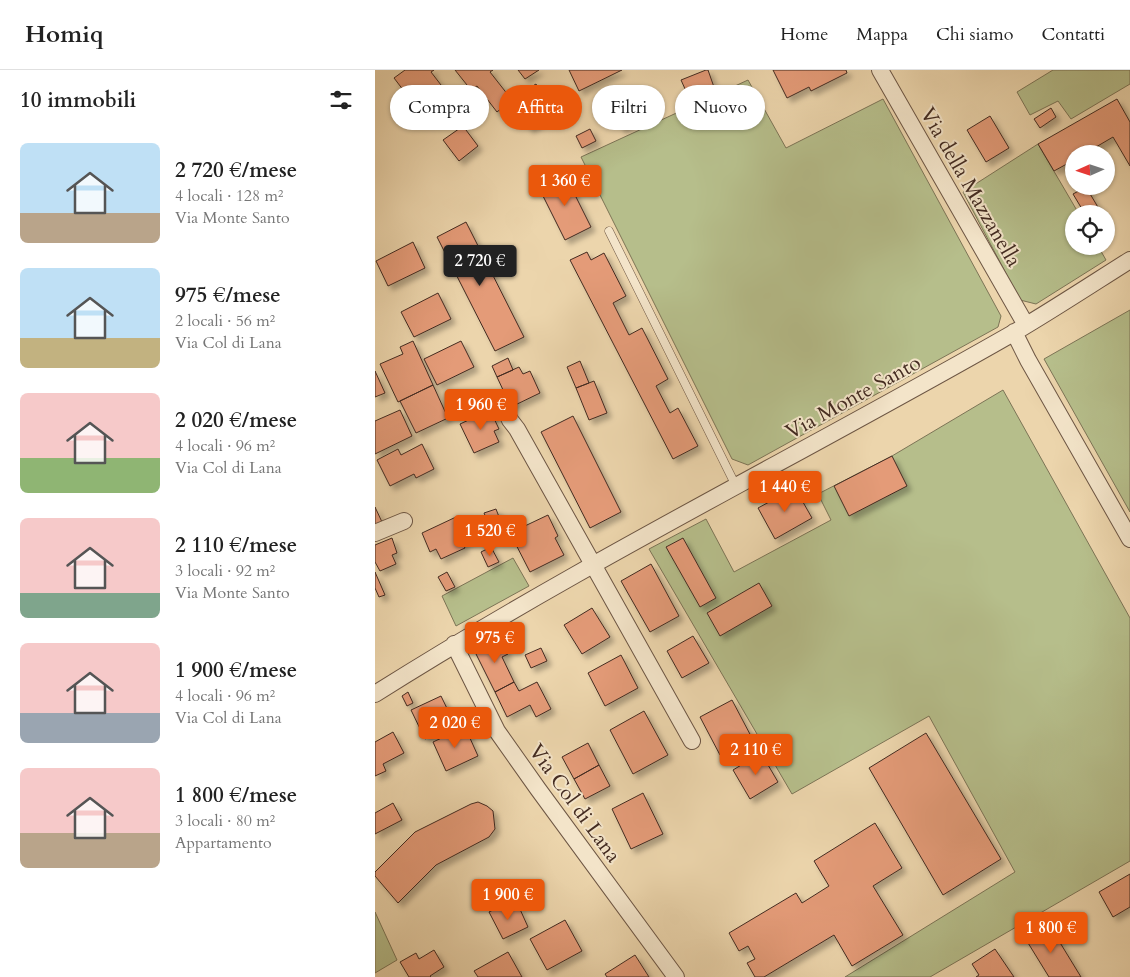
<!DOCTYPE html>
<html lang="it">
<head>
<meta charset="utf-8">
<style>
  body { margin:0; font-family:Cardo,serif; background:#f6f6f6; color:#222; height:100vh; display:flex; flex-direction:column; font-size:19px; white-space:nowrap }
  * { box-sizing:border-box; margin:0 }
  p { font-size:16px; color:#767676 }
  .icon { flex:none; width:28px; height:28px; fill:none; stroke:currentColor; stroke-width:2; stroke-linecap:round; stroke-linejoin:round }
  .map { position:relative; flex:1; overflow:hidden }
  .sheet { display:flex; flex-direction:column; background:#fff; width:375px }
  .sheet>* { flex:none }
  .hud { position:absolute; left:15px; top:15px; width:475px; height:45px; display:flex; gap:10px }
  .needle { width:32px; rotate:267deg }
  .buttons { position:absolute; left:690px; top:75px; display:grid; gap:10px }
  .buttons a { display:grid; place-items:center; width:50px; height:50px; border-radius:50%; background:#fff; box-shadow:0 1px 4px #0004; font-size:25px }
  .price { position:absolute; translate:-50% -42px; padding:0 11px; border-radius:5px; background:#ea580c; color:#fff; font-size:16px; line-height:32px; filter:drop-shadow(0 1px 2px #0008) }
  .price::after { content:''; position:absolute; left:50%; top:30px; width:15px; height:11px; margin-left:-8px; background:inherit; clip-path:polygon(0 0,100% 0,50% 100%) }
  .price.selected { background:#222; color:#fff }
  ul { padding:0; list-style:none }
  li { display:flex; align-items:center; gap:15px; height:125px; padding:0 20px }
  li span { display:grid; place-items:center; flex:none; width:140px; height:100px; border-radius:8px; color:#555 }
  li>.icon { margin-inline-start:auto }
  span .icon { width:60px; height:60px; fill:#fffc; stroke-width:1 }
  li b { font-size:21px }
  h2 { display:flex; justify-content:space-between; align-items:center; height:60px; padding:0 20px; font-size:21px }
  .chip { padding:0 18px; border-radius:22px; background:#fff; box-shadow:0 1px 4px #0004; font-size:18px; line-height:45px }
  .chip.selected { background:#ea580c; color:#fff }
  header { display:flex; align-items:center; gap:30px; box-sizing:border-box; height:70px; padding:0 25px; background:#fff; border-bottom:1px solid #e0e0e0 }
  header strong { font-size:24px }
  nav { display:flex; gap:28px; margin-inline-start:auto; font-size:18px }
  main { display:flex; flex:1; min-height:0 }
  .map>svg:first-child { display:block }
</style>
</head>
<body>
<header>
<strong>Homiq</strong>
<nav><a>Home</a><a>Mappa</a><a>Chi siamo</a><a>Contatti</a></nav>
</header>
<main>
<section class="sheet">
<h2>10 immobili<svg class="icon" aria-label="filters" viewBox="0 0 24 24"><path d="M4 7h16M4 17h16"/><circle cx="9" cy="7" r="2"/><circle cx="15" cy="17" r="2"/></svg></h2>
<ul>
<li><span style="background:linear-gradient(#bfe0f5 70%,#b9a48a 0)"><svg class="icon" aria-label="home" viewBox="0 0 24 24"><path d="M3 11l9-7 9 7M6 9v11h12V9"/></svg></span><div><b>2 720 €/mese</b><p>4 locali · 128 m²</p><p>Via Monte Santo</p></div></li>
<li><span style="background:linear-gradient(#bfe0f5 70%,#c2b280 0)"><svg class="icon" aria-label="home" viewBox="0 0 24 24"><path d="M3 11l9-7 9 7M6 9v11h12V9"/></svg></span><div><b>975 €/mese</b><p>2 locali · 56 m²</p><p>Via Col di Lana</p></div></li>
<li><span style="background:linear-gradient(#f6c9c9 65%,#8fb573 0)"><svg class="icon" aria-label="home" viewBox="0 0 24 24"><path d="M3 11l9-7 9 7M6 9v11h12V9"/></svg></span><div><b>2 020 €/mese</b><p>4 locali · 96 m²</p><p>Via Col di Lana</p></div></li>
<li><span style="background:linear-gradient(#f6c9c9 75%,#7fa58c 0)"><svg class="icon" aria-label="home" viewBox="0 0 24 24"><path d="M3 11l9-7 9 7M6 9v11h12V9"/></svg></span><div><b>2 110 €/mese</b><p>3 locali · 92 m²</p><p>Via Monte Santo</p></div></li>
<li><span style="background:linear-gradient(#f6c9c9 70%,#9aa5b1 0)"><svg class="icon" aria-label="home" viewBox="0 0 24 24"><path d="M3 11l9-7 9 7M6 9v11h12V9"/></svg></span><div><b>1 900 €/mese</b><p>4 locali · 96 m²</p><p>Via Col di Lana</p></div></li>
<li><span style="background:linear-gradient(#f6c9c9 65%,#b9a48a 0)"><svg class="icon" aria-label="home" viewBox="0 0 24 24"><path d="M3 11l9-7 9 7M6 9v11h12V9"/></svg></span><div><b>1 800 €/mese</b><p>3 locali · 80 m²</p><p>Appartamento</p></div></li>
</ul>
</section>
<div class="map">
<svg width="755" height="907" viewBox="0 0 755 907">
  <defs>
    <filter id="shadow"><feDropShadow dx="4.5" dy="4.5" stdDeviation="2.5" flood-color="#0004"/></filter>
  </defs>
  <rect width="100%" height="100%" fill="#ecd5ac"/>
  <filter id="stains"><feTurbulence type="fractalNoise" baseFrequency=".004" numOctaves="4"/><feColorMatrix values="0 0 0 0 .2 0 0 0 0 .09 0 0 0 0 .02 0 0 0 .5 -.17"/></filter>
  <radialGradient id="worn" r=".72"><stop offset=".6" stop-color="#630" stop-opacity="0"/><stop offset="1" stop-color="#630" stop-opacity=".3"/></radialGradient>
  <path fill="#b6be8b" stroke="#7c7456" d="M678,0H755V14L696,49L683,31L655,45L642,22Z
    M373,10L411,78L508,29L626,246L623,257L373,395L357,389L206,87Z
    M663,74L704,144H699V176H723L731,190L661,234L645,230L588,122Z
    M755,240V442L669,289Z
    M628,320L755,548V791L555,907H470L640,802L554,646L417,724L274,479L331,449L359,502L456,450L443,424L517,386Z
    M138,488L154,516L81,556L67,526Z
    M0,842L22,890L0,903Z"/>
  <path fill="#e49b78" stroke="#432b21" filter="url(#shadow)" d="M30,0H59L56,2L66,15L51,26L43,17L32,25L19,8Z
    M80,0H118L115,2L137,30L122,42L102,16L96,20Z
    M143,0H164L150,9Z
    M194,0H247L204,21Z
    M331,0H333L340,20L315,30L306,10Z
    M398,0H471L472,3L436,21L434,17L412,28Z
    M161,14L170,30L156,39L146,23Z
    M269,16L281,43L246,59L234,32Z
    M742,29L755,52V96L738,67L709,84H699V90L679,101L663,74Z
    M676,38L681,47L665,58L659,49Z
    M156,39L164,53L154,59L145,45Z
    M615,46L634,78L611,92L592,60Z
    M88,56L103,76L84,91L68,70Z
    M215,59L221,71L207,78L201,66Z
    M189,103L216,157L190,170L163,116Z
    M711,117L727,144H710L698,124Z
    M91,152L149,267L120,281L62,167Z
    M38,172L50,198L13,216L1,191Z
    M212,182L216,190L229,183L251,226L238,233L254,265L267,258L293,309L281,316L295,343L303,338L323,376L298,389L195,190Z
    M63,223L76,249L39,267L26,242Z
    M38,271L58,315L23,332L5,294L28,284L25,277Z
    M86,271L99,297L62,315L49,289Z
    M133,288L138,300L122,307L117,296Z
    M205,291L214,313L201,318L192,297Z
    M144,297L148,304L155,301L165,323L136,337L122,307Z
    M0,301L10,323L0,327Z
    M219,311L232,343L214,350L201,318Z
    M58,315L73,348L41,363L25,331Z
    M25,340L37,366L0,384V351Z
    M115,340L124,359L119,361L124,372L99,383L85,354Z
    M198,346L246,442L215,458L166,362Z
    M47,374L59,399L41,408L39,404L15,416L2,390L23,379L26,385Z
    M517,386L532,416L474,446L459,416Z
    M420,418L437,448L400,469L383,438Z
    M0,437L7,452L0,455Z
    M121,439L126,452L115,457L109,443Z
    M173,445L183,466L180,468L189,485L155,502L135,463Z
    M81,447L89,463L84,466L90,478L66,489L61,479L55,482L47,463Z
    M95,449L103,466L88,473L84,466L89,463L84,454Z
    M17,468L22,483L17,485L21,494L5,501L0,492V475Z
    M308,468L341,528L325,537L291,477Z
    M116,477L124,492L113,497L106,482Z
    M276,494L304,546L275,562L246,511Z
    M0,502L10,525L4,527L0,518Z
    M72,502L80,517L71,521L63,507Z
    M384,513L397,536L345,566L332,543Z
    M217,538L235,567L207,584L189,555Z
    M318,566L334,593L307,608L292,581Z
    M124,567L133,584L127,587L139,612L120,622L99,580Z
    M166,578L172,591L156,598L150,585Z
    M246,585L263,618L230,636L213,603Z
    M139,612L144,621L162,612L176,639L161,647L155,635L132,647L120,622Z
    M33,622L38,633L32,636L27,626Z
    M66,626L80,655L50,669L36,640Z
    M357,630L377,668L345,685L325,647Z
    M269,641L293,685L258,704L235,660Z
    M90,657L103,686L71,701L58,672Z
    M18,662L29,683L8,694L11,701L0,706V672Z
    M551,663L626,789L568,825L494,698Z
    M213,673L224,695L199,709L187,687Z
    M386,683L403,712L375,729L358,700Z
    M224,695L235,716L210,729L199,709Z
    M268,723L288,764L256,779L237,739Z
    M103,732L112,736L118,741L120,759L114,767L61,795L23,833L0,806V802L40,762L96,734Z
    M18,733L27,750L0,764V743Z
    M500,753L527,798L498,816L528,865L477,896L459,865L389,907H380L372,893L380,889L373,876L364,881L354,863L421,823L427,833L454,816L439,791Z
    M755,804V837L738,847L724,822Z
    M130,834L134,842L144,837L153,857L128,869L114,842Z
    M190,850L207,881L172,900L155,869Z
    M673,853L706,907H674L650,868Z
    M620,879L639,907H601L604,905L597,894Z
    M59,880L69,897L55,906L56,907H34L25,892L41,883L44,889Z
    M133,882L147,907H103L99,901Z
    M260,885L274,907H232L230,904Z"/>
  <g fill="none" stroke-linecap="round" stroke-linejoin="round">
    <defs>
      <path id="service" d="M234,161L361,416"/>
      <path id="minor" d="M505,0L651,255
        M639,262L653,290L755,469
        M128,335L135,350L142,359L317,671
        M0,463L29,451
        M79,574L122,661L163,719L301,907
        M0,624C207,493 427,384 640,262C679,239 717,214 755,190"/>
    </defs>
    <use href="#service" stroke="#6d5644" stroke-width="9"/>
    <use href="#minor" stroke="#6d5644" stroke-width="18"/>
    <use href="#service" stroke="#f3e4c9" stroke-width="8"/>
    <use href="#minor" stroke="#f3e4c9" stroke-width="16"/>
  </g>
  <g text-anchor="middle" stroke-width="4" stroke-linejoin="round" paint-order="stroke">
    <g font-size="21" fill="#432b21" stroke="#f3e4c9">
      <text transform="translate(596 117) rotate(60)" y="7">Via della Mazzanella</text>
      <text transform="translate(478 327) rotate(-29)" y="7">Via Monte Santo</text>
      <text transform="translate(200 733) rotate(54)" y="7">Via Col di Lana</text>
    </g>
  </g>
  <rect width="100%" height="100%" filter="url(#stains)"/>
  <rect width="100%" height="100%" fill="url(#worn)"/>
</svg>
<div class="buttons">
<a><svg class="needle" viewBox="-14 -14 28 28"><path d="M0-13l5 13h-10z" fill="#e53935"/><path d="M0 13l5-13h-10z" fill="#767676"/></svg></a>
<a><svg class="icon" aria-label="locate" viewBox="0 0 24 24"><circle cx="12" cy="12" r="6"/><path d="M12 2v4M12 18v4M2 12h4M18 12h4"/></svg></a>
</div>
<b class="price" style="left:190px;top:137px">1 360 €</b>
<b class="price selected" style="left:105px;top:217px">2 720 €</b>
<b class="price" style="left:106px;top:361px">1 960 €</b>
<b class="price" style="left:410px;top:443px">1 440 €</b>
<b class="price" style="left:115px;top:487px">1 520 €</b>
<b class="price" style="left:120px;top:594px">975 €</b>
<b class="price" style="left:80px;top:679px">2 020 €</b>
<b class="price" style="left:381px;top:706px">2 110 €</b>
<b class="price" style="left:133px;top:851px">1 900 €</b>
<b class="price" style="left:676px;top:884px">1 800 €</b>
<div class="hud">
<a class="chip">Compra</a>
<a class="chip selected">Affitta</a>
<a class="chip">Filtri</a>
<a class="chip">Nuovo</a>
</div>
</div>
</main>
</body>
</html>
